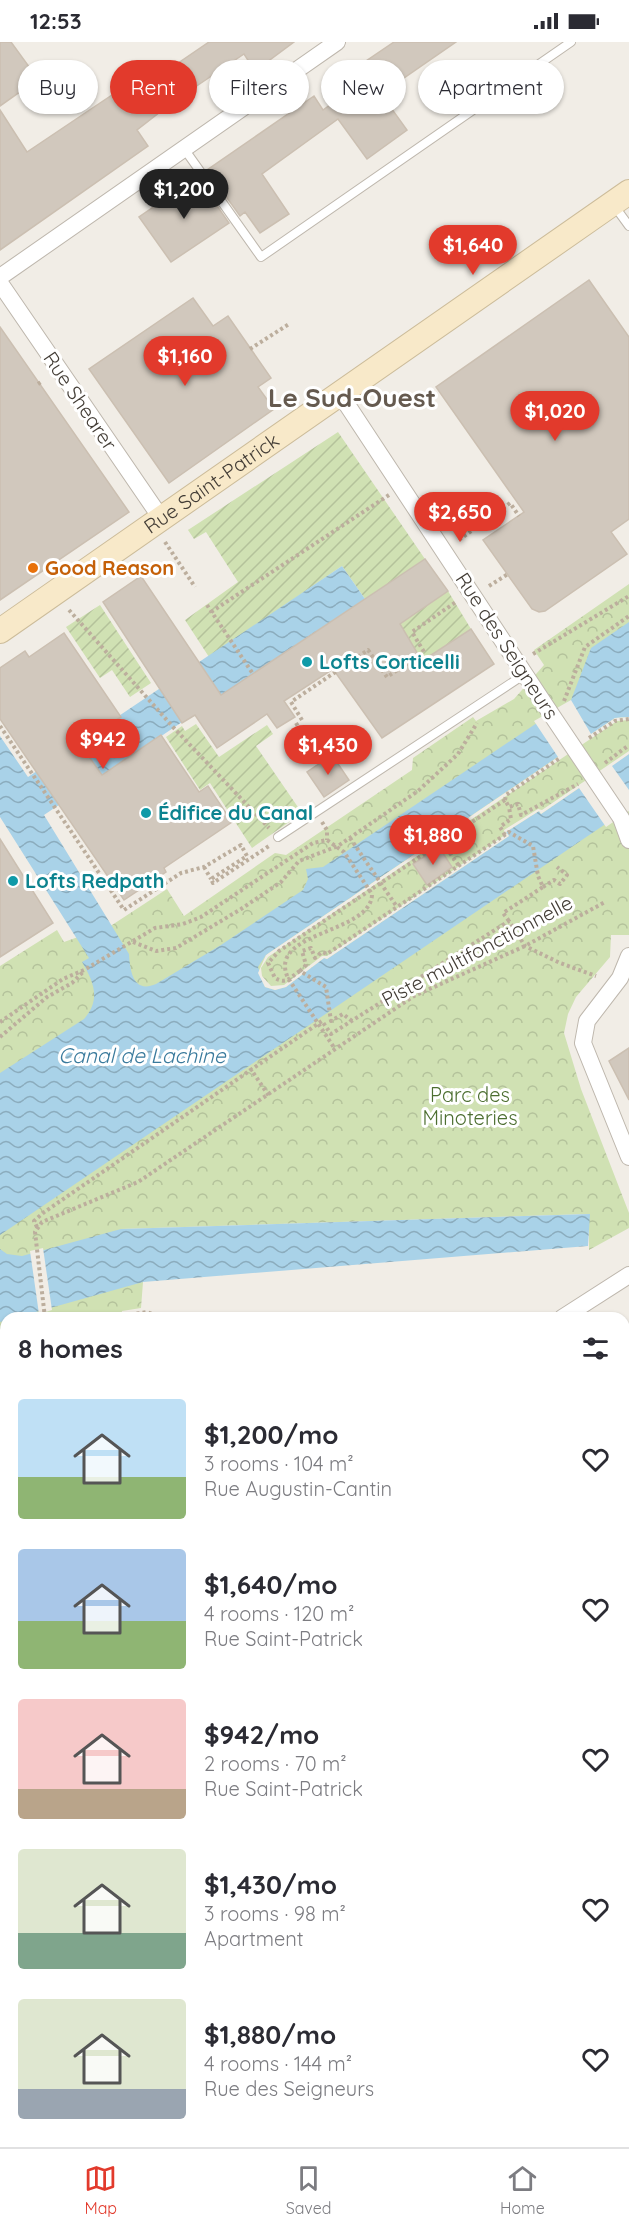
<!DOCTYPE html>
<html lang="en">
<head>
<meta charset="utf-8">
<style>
  body { margin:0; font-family:Quicksand,sans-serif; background:#f2f2f3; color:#2b2b33; height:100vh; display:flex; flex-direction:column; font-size:22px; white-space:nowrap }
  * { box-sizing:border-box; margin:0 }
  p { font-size:20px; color:#7c7c81 }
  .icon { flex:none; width:33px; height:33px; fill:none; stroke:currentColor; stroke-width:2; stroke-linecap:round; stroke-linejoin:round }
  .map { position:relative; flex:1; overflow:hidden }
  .sheet { position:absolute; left:0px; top:1270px; width:630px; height:836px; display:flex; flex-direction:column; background:#fff; border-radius:18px 18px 0 0; box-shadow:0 2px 4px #0004 }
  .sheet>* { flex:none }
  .guide { position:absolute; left:18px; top:18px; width:594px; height:54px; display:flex; gap:12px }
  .price { position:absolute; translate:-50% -51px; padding:0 14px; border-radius:21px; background:#e23a2c; color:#fff; font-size:20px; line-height:39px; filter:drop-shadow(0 2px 3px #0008) }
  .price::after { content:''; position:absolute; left:50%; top:36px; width:18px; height:14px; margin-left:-9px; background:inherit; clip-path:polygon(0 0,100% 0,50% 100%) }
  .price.current { background:#222; color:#fff }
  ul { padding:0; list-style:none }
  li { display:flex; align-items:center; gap:18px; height:150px; padding:0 18px }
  li span { display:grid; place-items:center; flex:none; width:168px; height:120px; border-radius:6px; color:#555 }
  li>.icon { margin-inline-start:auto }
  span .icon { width:72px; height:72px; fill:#fffc; stroke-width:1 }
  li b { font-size:26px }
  h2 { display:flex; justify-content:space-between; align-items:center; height:72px; padding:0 18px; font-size:26px }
  .pill { padding:0 21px; border-radius:27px; background:#fff; box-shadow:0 2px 4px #0004; font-size:21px; line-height:54px }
  .pill.current { background:#e23a2c; color:#fff }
  .status { display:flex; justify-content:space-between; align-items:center; height:42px; padding:0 30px; background:#fff; direction:ltr }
  .status svg { height:16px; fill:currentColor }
  .tab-bar { display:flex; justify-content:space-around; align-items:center; height:84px; border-top:2px solid #e1e1e2; background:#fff; font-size:16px; color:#7c7c81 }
  .tab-bar a { display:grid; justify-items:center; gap:3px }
  .tab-bar .current { color:#e23a2c }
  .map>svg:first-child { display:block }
</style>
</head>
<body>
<div class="status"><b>12:53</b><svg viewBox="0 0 49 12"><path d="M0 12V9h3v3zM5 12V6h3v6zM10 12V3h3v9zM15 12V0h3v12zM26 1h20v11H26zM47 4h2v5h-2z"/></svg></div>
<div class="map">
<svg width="629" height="2105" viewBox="0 0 629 2105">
  <defs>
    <pattern id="park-crowns" width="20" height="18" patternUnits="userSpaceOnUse" patternTransform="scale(1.5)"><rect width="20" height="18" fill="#d0e1b3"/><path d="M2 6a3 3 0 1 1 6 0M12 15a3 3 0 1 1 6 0" fill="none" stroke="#b4c29b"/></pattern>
    <pattern id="garden-furrows" width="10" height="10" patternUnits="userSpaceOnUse" patternTransform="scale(1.5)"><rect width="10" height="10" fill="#d0e1b3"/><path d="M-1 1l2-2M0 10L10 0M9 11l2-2" fill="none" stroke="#b4c29b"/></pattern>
    <pattern id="water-waves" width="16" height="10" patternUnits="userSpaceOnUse" patternTransform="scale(1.5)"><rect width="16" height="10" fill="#a9d2e8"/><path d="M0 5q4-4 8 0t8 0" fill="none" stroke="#8bacbd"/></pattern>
  </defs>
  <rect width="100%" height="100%" fill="#f1ede6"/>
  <path fill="url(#park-crowns)" d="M629,542V893H611L610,915L576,955L568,972L564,991L581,1047L629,1171V1186L589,1208V1172L121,1187L143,1240L141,1266L122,1269L121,1276H6V1589L0,1581V924L57,888L64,900L112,883L167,847L184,874L275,811L286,813L412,728L413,716L473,675L476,679L514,657L544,623L534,608Z
    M0,2009L6,2018V2100H18L11,2105H0Z"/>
  <path fill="url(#garden-furrows)" d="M338,390L425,517L365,557L342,524L209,615L185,578L238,540L206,490L194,497L188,488Z
    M448,549L471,587L385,643L409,597L400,582Z
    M100,563L151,641L130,655L112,628L100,636L66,585Z
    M196,682L219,715L267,683L273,692L256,704L302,771L252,806L210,741L200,748L166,695L182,684L185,689Z
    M6,1285V1350L0,1352V1287Z"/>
  <path fill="url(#water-waves)" d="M342,524L365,557L44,773L129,912C130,929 133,952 156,942L221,903L303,848L308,837L306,827L323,825L571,658L591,606L629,580V675L615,676L266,913L258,925L265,945L275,948L286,945L324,916L327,917L509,794L506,790L539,769L541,772L629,712V766L0,1193V1031L84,977C101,958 94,940 82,920L89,916L0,775V694L28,735Z
    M590,1172L588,1204L143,1240L0,1280V1207L7,1212L22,1214L121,1187Z"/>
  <path fill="#f1ede6" d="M571,658L591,692L615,676L629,675V678L617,679L268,915L261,926L262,934L271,944L284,943L322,914H327L505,793L504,788L538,767L542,768L629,709V712L612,724L629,748V769L606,785L579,746L541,772L539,769L506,790L509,794L327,917L324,916L286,945L275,948L265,945L258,931L266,913L558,715L534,679Z
    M43,1206L52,1268L39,1272L30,1209Z"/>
  <path fill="#d1c8bd" stroke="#cbbfb1" stroke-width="1.5" d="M0,0H11L38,37L0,64Z
    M209,0H294L255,29L244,12L173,60L137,88L148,104L0,208V68L27,110L112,53L118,62Z
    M394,0H456L381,52L407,88L367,117L338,77L262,132L289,172L260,191L245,170L240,174L207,128L314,54L323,68L373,31L366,19Z
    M197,135L229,181L171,220L139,175Z
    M589,238L629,295V477L611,490L627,512L545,569L539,570L532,567L483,498L524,470L436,345Z
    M193,256L213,284L228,274L271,336L258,345L274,367L169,441L89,327Z
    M0,285L129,470L0,558Z
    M425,517L448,549L400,582L422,619L471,587L494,622L382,696L333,627L284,659L295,675L277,686L267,672L217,706L195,673L182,681L103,560L141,534L221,653Z
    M64,591L121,675L80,702L102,733L161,693L199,750L208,744L232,780L164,826L166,830L124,858L0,677V626L25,609L29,615Z
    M332,713L349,738L324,755L307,730Z
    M0,797L53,881L0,915Z
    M439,805L452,825L427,843L413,822Z
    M629,1006V1058L609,1019Z"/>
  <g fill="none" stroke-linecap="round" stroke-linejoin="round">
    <defs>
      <path id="service" d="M185,108L261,215L571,0
        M613,162L629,184
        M278,795L525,632
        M581,2100L587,2105"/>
      <path id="minor" d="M0,235L337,0
        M0,241L161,476
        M340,352L549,669
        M621,776L629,798
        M629,914L620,936L587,979L583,1001L629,1115
        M562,1276L629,1233
        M624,1465L629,1473
        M624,1557L629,1551
        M0,1659L6,1655
        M624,1879L629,1884
        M62,2105L69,2100
        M181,2105L186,2100"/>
      <g id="secondary">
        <path id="s1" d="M0,589L629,150"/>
        <path d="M334,2100L340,2105"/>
      </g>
    </defs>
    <use href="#service" stroke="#beb7ad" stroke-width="10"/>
    <use href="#minor" stroke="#beb7ad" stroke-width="18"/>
    <use href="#secondary" stroke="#ccbc9a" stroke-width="26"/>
    <path stroke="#bcae9d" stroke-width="4" stroke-dasharray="3 3" stroke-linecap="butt" d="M250,307L289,282
      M38,342L41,340
      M459,498L510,461L519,474
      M165,500L195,545
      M489,544L508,532
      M207,563L253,632
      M69,568L173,685L269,786
      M211,570L389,453
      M533,612L629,554
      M564,659L585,605L629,574
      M302,678L291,660L368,608L387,635L424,610L412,590L456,560
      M296,681L302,691
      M0,684L124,868L181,831L204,825L241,803L247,814L211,837L213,841L269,804
      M589,696L615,679L629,677
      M605,721L629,703
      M505,758L506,753L560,716
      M322,780L327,788V798
      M505,793L500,785L511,777L509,765L518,762L521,773L578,742
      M350,796L397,865
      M443,801L459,824
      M204,825L211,837
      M543,845L554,838L560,842L567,833L557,825
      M133,900L156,909L176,906L241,867L281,840L299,819L338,804L418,749L458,712L477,681
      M300,929C290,935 287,943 275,936L268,921L279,909L505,758L509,765
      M352,979L343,972L331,979L326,945L300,929L306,923L302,909L311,906L315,916L322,910L327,912L509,790L533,804L538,834L543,845L503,871L509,879
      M0,980L63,937L84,928L155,886L183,882L201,875L313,801L327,798L344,810L372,852C372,892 266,889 288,936L335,1007
      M0,995L47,955L72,941L84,929
      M250,1026L269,1054
      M37,1185L34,1179L43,1171L322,979L331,992L509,879L525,904L560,921L596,934
      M45,1276L35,1190L42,1180L138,1140L414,954L525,904L605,860
      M107,1276L147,1270L163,1276
      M0,1327L6,1328
      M0,1355L6,1352
      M0,1374L6,1370
      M0,1505L6,1514
      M624,1531L629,1525
      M624,1584L629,1578
      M0,1591L6,1600
      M0,1813L6,1812
      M0,1853L6,1862
      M0,1912L6,1921
      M0,1934L6,1927
      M0,2003L6,2012"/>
    <use href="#service" stroke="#fff" stroke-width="8"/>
    <use href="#minor" stroke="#fff" stroke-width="16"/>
    <use href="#secondary" stroke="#f8e9c9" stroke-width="24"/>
    <defs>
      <path id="minor-bridge" d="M549,669L621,776"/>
    </defs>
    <use href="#minor-bridge" stroke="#beb7ad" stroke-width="18" stroke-linecap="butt"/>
    <use href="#minor-bridge" stroke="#fff" stroke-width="16"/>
  </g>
  <circle fill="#e8710a" stroke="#fff" stroke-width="2" cx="33" cy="526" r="6"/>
  <g fill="#0f9aa8" stroke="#fff" stroke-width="2">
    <circle cx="307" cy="620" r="6"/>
    <circle cx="146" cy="771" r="6"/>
    <circle cx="13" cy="839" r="6"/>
  </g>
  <g text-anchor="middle" stroke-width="6" stroke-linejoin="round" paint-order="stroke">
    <g font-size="20" fill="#433d36" stroke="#fff">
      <text transform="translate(80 359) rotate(56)" y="7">Rue Shearer</text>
      <text dy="7" stroke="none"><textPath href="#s1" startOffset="258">Rue Saint-Patrick</textPath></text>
      <text transform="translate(507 604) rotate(57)" y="7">Rue des Seigneurs</text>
      <text transform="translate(477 909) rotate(-28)" y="7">Piste multifonctionnelle</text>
    </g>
    <g font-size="20" font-weight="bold" fill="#c56008" stroke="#fff" text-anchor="start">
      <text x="45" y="533">Good Reason</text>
    </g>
    <g font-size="20" font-weight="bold" fill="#0d838f" stroke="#fff" text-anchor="start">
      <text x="319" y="627">Lofts Corticelli</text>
      <text x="158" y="778">Édifice du Canal</text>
      <text x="25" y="846">Lofts Redpath</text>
    </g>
    <g font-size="20" fill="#4c6e30" stroke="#fff">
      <text x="470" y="1060">Parc des<tspan x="470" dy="23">Minoteries</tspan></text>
    </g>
    <g font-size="21" font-style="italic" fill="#397a9c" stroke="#fff">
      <text x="142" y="1021">Canal de Lachine</text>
    </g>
    <g font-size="26" font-weight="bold" fill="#655a4f" stroke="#fff">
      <text x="352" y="365">Le Sud-Ouest</text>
    </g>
  </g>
</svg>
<b class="price current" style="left:184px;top:178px">$1,200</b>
<b class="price" style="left:473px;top:234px">$1,640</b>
<b class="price" style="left:185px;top:345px">$1,160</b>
<b class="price" style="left:555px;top:400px">$1,020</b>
<b class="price" style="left:460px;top:501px">$2,650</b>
<b class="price" style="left:103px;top:728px">$942</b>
<b class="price" style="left:328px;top:734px">$1,430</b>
<b class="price" style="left:433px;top:824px">$1,880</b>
<div class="guide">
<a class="pill">Buy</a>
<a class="pill current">Rent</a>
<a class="pill">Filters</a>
<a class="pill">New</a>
<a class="pill">Apartment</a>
</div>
<section class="sheet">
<h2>8 homes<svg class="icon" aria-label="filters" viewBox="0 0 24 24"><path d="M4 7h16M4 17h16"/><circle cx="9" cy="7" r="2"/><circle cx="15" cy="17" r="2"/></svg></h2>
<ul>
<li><span style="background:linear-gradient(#bfe0f5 65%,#8fb573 0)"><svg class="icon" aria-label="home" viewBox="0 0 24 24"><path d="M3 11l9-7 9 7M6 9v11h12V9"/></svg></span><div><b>$1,200/mo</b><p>3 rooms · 104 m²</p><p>Rue Augustin-Cantin</p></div><svg class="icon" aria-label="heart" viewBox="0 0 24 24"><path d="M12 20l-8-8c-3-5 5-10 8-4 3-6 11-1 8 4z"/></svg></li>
<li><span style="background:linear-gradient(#a9c7e8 60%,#8fb573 0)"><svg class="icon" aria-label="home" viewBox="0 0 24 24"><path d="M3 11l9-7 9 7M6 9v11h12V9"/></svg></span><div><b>$1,640/mo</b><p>4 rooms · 120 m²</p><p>Rue Saint-Patrick</p></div><svg class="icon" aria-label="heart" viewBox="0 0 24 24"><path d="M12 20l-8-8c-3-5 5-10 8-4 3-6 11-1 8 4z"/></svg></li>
<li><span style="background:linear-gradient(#f6c9c9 75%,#b9a48a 0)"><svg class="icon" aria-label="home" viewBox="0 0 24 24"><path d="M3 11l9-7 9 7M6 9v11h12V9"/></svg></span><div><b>$942/mo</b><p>2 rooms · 70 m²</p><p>Rue Saint-Patrick</p></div><svg class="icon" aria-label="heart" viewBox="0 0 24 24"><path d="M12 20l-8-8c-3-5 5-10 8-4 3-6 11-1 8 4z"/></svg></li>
<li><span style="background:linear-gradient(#dfe7d0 70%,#7fa58c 0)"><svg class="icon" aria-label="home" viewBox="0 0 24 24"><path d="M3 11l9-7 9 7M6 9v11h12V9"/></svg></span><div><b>$1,430/mo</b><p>3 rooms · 98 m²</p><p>Apartment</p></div><svg class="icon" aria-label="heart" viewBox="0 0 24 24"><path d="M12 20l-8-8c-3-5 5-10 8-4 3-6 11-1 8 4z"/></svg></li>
<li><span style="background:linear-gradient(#dfe7d0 75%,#9aa5b1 0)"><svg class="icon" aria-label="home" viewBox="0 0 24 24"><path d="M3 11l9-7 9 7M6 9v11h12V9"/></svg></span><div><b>$1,880/mo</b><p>4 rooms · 144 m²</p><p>Rue des Seigneurs</p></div><svg class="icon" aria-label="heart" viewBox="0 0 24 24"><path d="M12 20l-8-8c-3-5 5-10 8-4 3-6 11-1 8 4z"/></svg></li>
</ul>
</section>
</div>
<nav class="tab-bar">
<a class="current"><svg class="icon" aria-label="map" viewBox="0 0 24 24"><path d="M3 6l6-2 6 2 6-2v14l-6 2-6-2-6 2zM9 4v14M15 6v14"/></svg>Map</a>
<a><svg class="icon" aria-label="saved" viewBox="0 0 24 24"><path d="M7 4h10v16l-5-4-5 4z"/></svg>Saved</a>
<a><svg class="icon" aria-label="home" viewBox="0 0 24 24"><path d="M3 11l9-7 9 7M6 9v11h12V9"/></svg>Home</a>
</nav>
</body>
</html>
